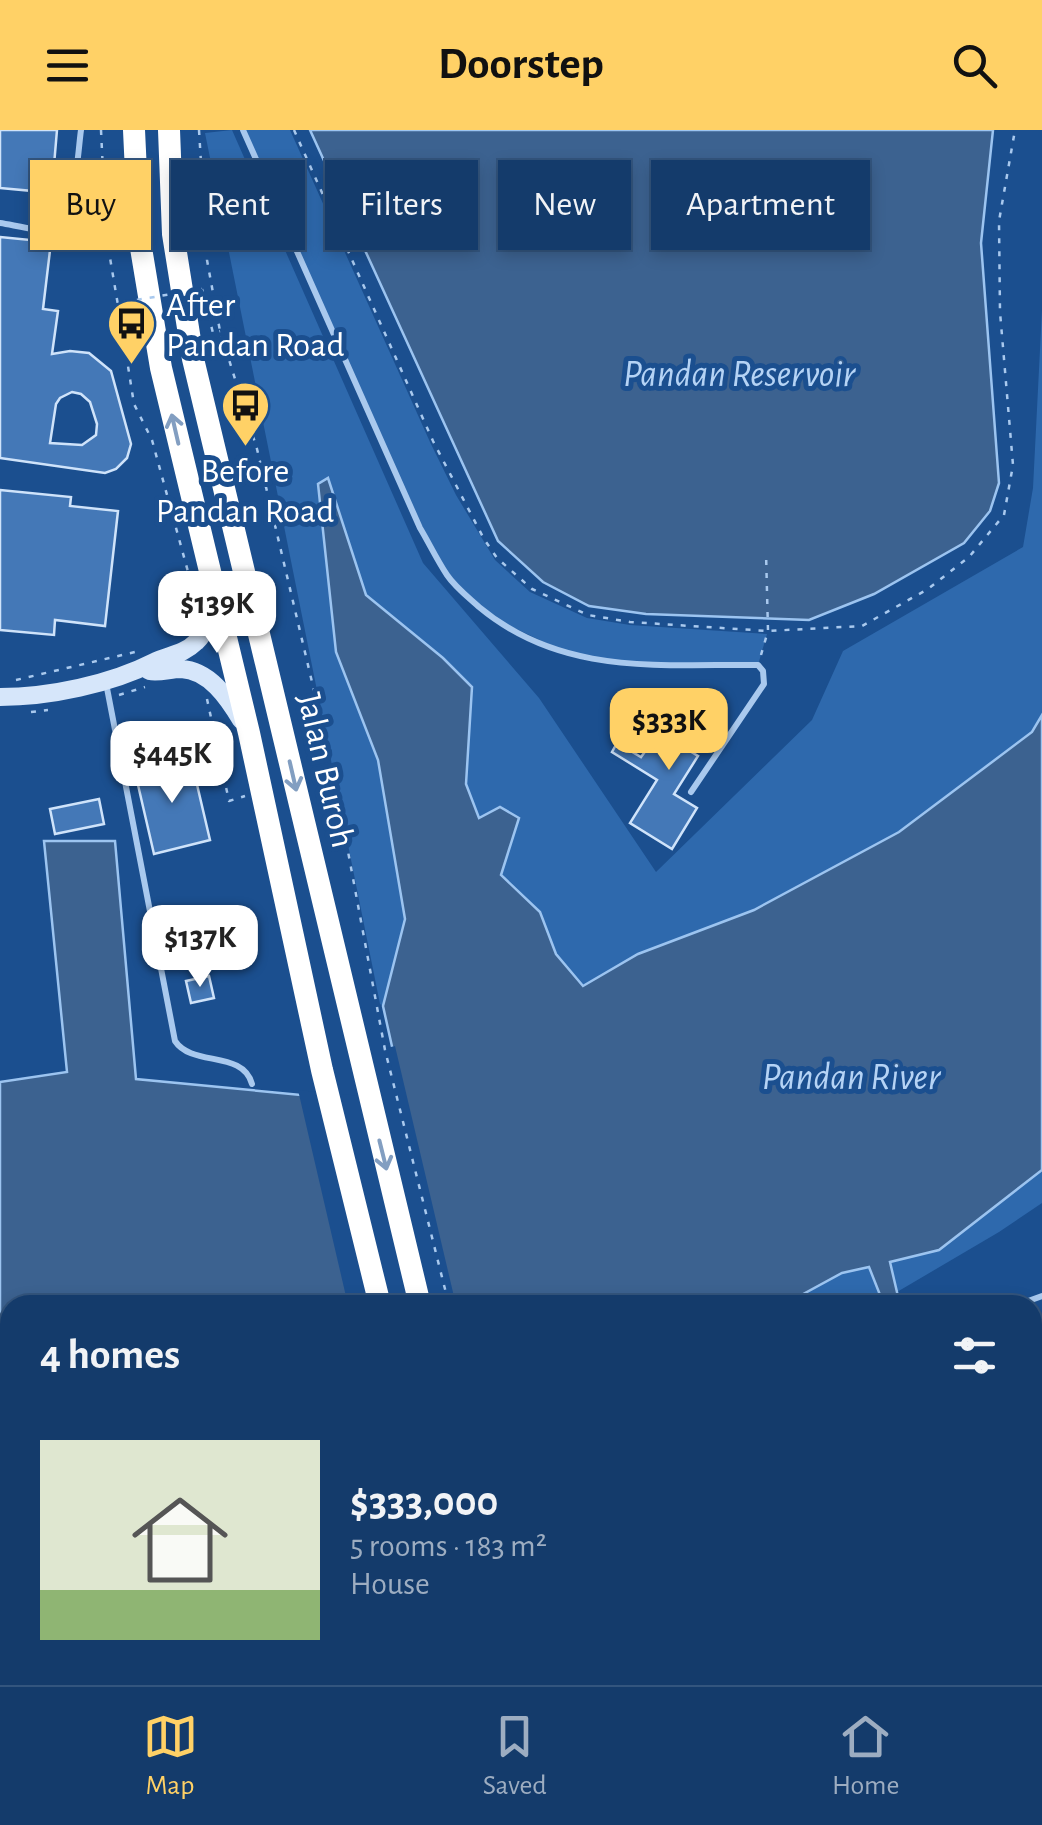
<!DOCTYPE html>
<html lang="en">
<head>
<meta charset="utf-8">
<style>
  body { margin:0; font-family:"Alegreya Sans",sans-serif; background:#214673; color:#f1f3f6; height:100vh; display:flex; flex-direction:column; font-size:38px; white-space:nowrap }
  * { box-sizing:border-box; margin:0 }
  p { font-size:32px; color:#9dadc1 }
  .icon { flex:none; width:55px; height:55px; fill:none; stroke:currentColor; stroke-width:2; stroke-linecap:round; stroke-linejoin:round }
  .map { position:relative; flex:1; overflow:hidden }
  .side { position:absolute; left:0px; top:1165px; width:1042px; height:390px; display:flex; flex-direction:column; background:#143b6b; border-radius:30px 30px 0 0; box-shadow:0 5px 15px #0003,0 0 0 2px #33557e }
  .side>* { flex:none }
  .guide { position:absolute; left:30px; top:30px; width:982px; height:90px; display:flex; gap:20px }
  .price { position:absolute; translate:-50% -85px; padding:0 22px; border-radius:20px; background:#fff; color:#222; font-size:32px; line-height:65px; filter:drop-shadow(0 2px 5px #0008) }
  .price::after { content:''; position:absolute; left:50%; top:60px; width:30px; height:22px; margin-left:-15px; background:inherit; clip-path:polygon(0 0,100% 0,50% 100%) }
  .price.active { background:#ffd166; color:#111 }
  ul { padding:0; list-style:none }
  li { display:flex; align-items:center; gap:30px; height:250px; padding:0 40px }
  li+li { border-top:2px solid #33557e }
  li span { display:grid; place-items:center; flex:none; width:280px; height:200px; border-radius:0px; color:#555 }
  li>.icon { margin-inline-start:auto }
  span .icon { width:120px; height:120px; fill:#fffc; stroke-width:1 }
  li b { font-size:42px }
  h2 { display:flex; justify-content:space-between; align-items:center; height:120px; padding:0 40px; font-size:42px }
  .tag { padding:0 35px; border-radius:0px; background:#143b6b; box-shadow:0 5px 15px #0003,0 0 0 2px #33557e; font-size:35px; line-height:90px }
  .tag.active { background:#ffd166; color:#111 }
  header { display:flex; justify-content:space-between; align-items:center; height:130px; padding:0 40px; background:#ffd166; color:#111; font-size:45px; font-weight:600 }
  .menu { display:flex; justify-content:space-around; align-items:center; height:140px; border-top:2px solid #33557e; background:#143b6b; font-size:28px; color:#9dadc1 }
  .menu a { display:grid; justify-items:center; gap:5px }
  .menu .active { color:#ffd166 }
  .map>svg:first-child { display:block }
</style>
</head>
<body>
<header><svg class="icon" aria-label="menu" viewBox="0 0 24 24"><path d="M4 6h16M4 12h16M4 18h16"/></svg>Doorstep<svg class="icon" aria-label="search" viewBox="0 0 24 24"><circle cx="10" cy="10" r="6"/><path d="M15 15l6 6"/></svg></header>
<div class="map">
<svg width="1042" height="1555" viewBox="0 0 1042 1555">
  <rect width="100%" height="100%" fill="#1b4f8f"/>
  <path fill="#2e69ad" d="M232,0L423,433L539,568L656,742L812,590L843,521L1023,417L1033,358L1042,180V585L1033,602L899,702L754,780L638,824L583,856L556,824L540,782L501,745L466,653L472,557L443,528L366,465L327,349L336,522L378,630L405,789L383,876L380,874L205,3Z
    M243,0H290L430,312L456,365L495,430L530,462L587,488L630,495L767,504L758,535L641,534L578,528L491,487L448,446L420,398Z
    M1042,1040V1073L999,1102L897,1162L890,1132L939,1120Z
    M870,1137L882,1170L871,1175H783L842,1143Z"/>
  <path fill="#3c6290" stroke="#9cc4f0" stroke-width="2.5" d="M310,0H993L981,113L999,353L990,381L964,413L874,464L809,490L646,484L589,476L543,452L498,411Z
    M328,348L366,465L443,528L472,557L466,654L479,688L500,677L519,688L501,745L540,782L556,824L583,856L638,824L754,780L899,702L1032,602L1042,585V1040L939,1120L890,1132L900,1175H884L869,1137L842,1143L783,1175H10V1393L0,1392V952L67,942L44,711H115L136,949L374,972L397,939L383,876L405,789L378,630L336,522L318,354Z"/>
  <path fill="#1b4f8f" d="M395,916L456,1175H348L298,960L372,967L392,937L387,918Z"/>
  <path fill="#4478b7" stroke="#cfe3fa" stroke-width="2.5" fill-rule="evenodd" d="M0,0H57L50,82L30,81L32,61L0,58Z
    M0,107L51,112L43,179L58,181L52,224L70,221L89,223L111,241L131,314L127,328L116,339L105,343L0,328ZM72,262L81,264L90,272L97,294L96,305L82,315L50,313L56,274L60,268Z
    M0,360L71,367L70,376L118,381L105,496L55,490L54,505L0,500Z
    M687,565L714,585L688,620L698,626L674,664L697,678L672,719L630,693L657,650L612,622L617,613L641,627Z
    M191,629L210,710L154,724L135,642Z
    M99,669L104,694L55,704L50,679Z
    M209,846L214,868L191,873L186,851Z
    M5,1521L12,1555H0V1522Z"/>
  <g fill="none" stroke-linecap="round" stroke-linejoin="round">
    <path stroke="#a9c9ee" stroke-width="2.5" stroke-dasharray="5 8" stroke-linecap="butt" d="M101,0L106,104L124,211L131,210
      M199,0L207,130L220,201L257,319L333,641L385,920L449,1175
      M294,0L433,311L484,409L497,428L532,459L588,485L630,492L768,501L862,496L928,459L969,427L1004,385L1013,335L1000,182L999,91L1015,0
      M202,159L213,203L220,201
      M124,172L131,210
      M124,211L134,274L152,310L196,471
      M761,525L768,501L766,422
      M16,550L135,522
      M119,565L145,557
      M207,569L229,671L245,666
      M31,582L48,580
      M537,1545L539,1555"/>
    <path stroke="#a9c9ee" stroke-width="6" d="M243,0L420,398C429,413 437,430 447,445C455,457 468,467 479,477C562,546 657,534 758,535L763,541L764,554L691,662
      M0,93C15,95 41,103 55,98C75,91 78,20 81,0
      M106,553L175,911C192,937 243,920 252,954
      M1017,1175L1042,1166
      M1032,1409L1042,1406
      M1032,1500L1042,1532
      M72,1545L74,1555
      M196,1545L198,1555
      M279,1545L281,1555
      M974,1545L977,1555"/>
    <path stroke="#d6e6fa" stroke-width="18" d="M149,541C160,543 170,539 181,539C209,540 228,568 241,590
      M0,567C49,567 111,554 154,532C168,525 183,525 196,512C208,501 212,485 213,469"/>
    <path stroke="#fff" stroke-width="22" d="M134,0L139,106L161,238L249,603L322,940L380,1175
      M169,0L173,104L193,229L420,1175
      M473,1545L475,1555
      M509,1545L511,1555"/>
    <path stroke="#a9c9ee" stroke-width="2.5" stroke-dasharray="5 8" stroke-linecap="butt" d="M124,172L202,159"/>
  </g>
  <defs><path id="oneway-shaft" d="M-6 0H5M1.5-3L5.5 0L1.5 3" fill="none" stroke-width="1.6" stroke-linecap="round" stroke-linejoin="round" transform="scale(2.5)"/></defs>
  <g stroke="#829ec1">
    <use href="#oneway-shaft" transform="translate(175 299) rotate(-103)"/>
    <use href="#oneway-shaft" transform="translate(293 646) rotate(77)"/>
    <use href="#oneway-shaft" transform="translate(383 1025) rotate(76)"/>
  </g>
  <defs>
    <symbol id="bus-pin" viewBox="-11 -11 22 30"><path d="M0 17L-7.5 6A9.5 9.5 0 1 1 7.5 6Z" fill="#ffd166" stroke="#1b4f8f"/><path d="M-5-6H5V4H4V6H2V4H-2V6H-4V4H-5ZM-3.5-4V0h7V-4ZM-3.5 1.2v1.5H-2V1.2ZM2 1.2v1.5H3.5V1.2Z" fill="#111"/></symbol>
  </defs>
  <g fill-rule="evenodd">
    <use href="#bus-pin" x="104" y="166" width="55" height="75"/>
    <use href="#bus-pin" x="218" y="248" width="55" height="75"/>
  </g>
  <g text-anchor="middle" stroke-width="10" stroke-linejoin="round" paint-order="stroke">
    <g font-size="35" fill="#fff" stroke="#1b4f8f" text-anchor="start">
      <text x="166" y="186">After<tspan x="166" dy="40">Pandan Road</tspan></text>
      <text x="245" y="352" text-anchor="middle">Before<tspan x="245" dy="40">Pandan Road</tspan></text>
    </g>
    <g font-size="35" fill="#fff" stroke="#1b4f8f">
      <text transform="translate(327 640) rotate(77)" y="12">Jalan Buroh</text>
    </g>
    <g font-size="38" font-style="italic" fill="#b5d3f5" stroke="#1b4f8f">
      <text x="739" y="256">Pandan Reservoir</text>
      <text x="851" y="959">Pandan River</text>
    </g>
  </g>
</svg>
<b class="price" style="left:217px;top:526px">$139K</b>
<b class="price active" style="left:669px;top:643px">$333K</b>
<b class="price" style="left:172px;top:676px">$445K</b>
<b class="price" style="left:200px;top:860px">$137K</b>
<div class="guide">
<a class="tag active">Buy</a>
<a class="tag">Rent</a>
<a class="tag">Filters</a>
<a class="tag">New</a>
<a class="tag">Apartment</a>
</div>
<section class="side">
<h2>4 homes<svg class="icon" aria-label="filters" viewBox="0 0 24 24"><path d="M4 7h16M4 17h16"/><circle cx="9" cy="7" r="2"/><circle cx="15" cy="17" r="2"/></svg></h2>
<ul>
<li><span style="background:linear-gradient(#dfe7d0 75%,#8fb573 0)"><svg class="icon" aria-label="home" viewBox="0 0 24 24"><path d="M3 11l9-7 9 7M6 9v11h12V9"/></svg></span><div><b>$333,000</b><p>5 rooms · 183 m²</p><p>House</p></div></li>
</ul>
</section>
</div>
<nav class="menu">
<a class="active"><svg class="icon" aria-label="map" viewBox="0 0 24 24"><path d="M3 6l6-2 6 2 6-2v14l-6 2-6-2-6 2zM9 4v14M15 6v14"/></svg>Map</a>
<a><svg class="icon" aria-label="saved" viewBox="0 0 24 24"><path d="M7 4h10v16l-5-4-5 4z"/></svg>Saved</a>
<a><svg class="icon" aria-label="home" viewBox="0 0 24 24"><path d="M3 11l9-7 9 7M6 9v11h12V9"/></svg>Home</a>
</nav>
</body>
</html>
